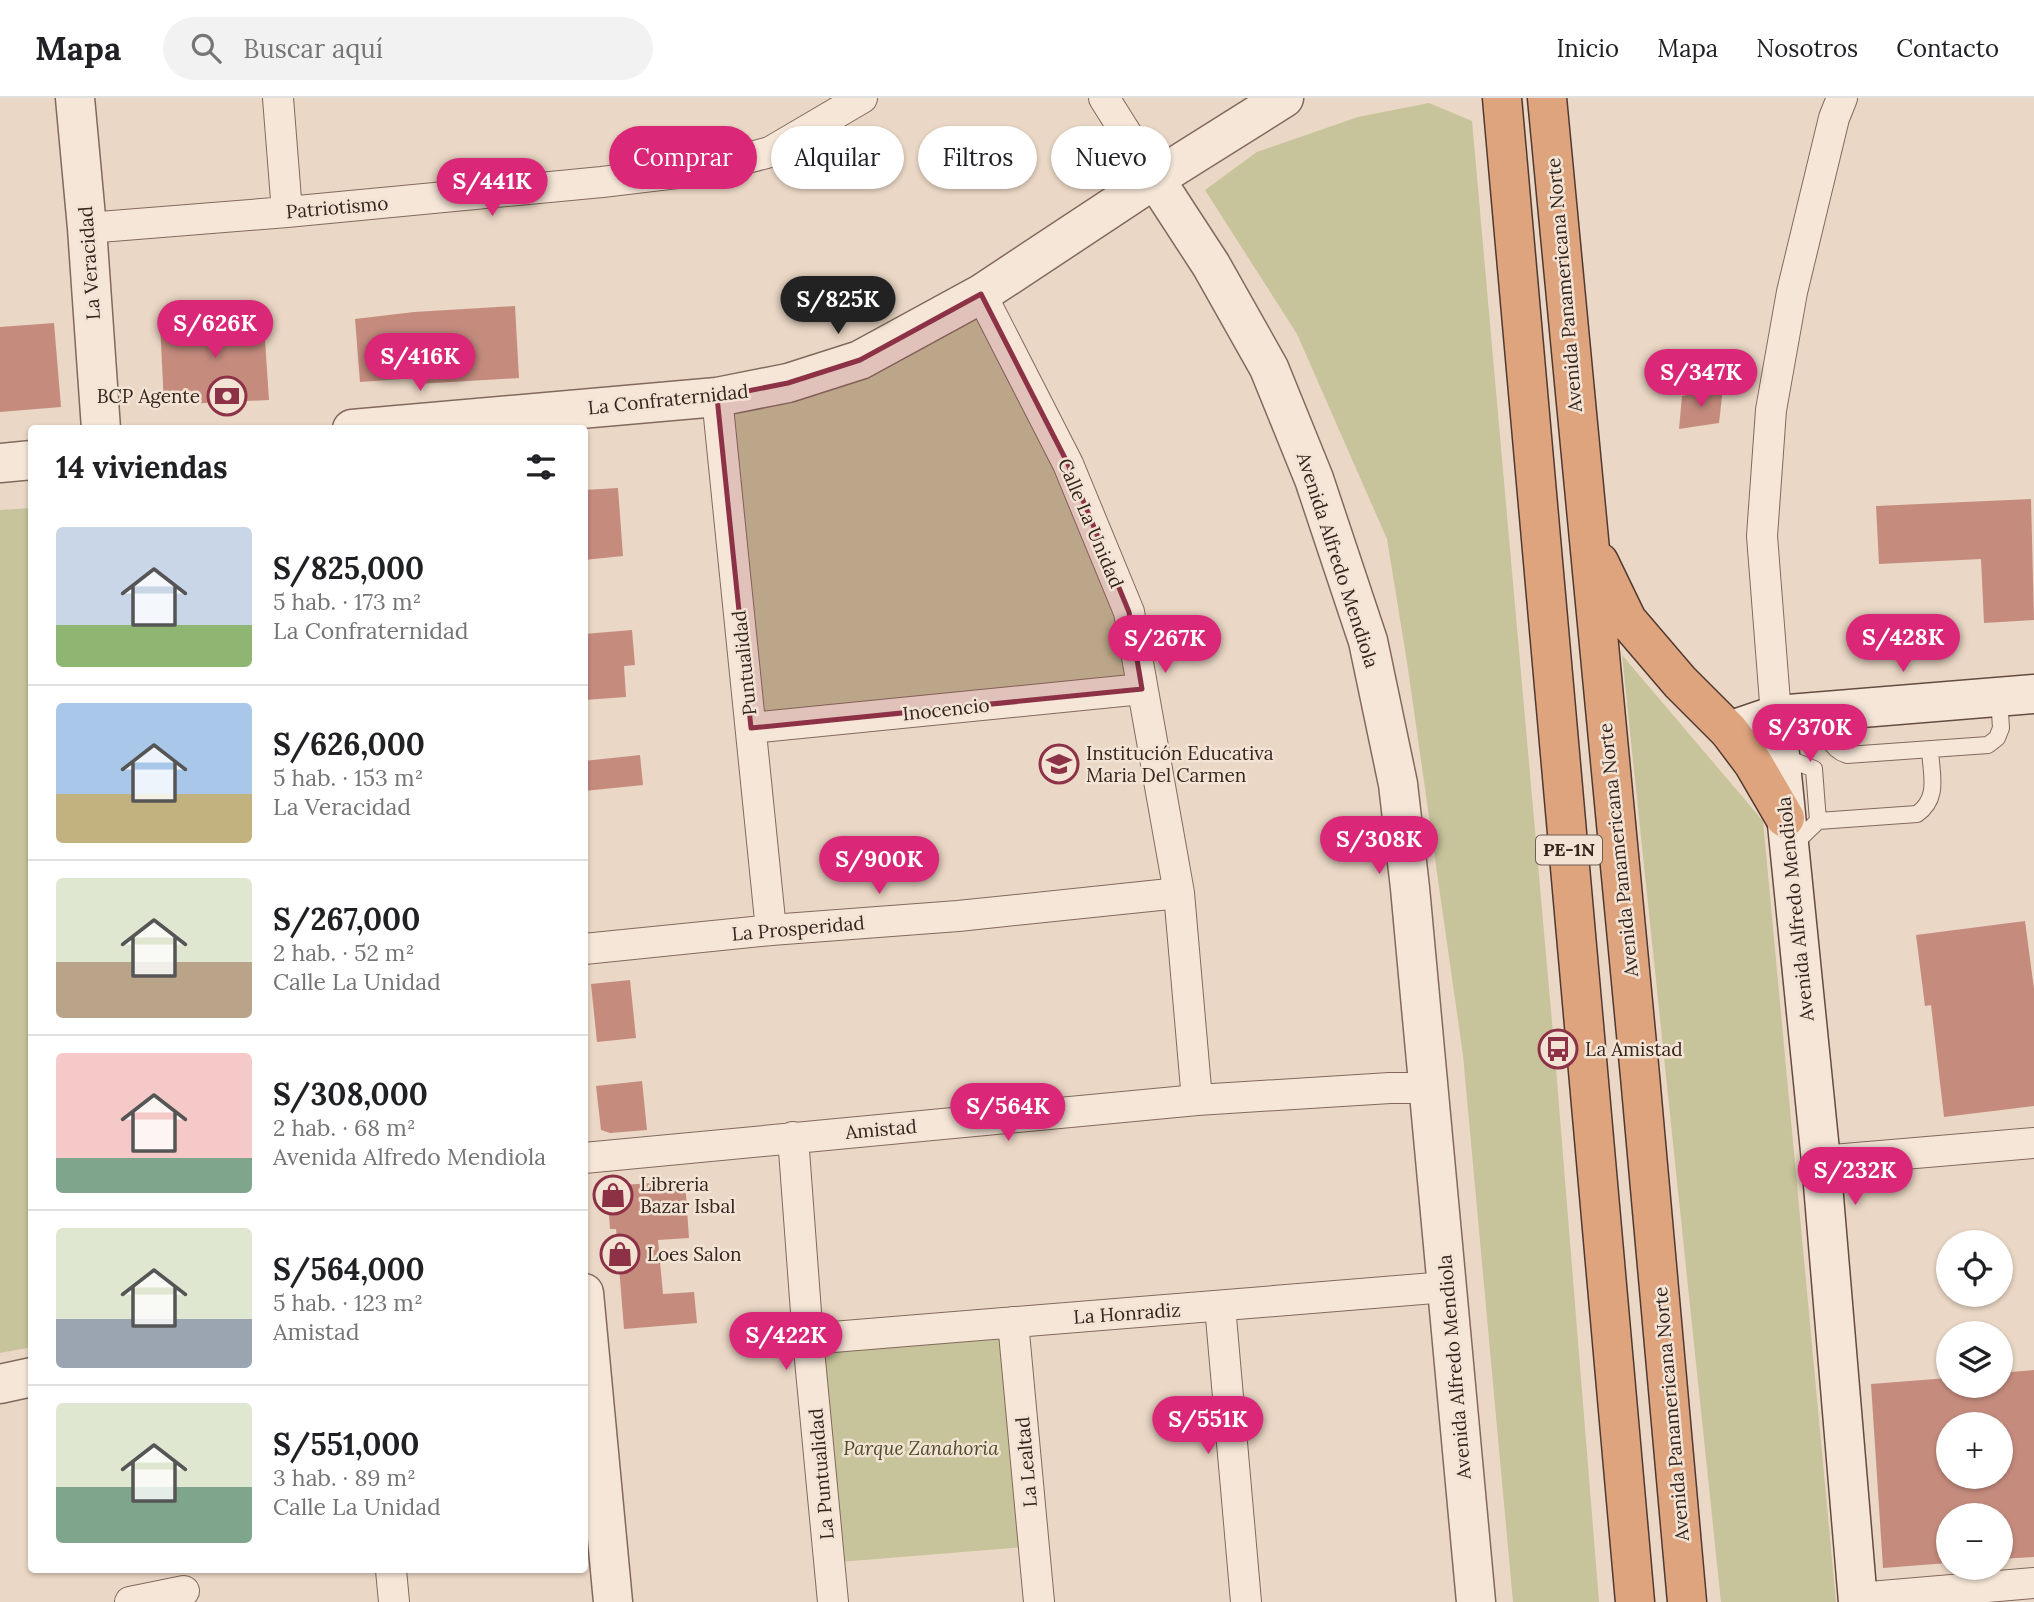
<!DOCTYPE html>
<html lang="es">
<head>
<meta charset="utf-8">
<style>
  body { margin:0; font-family:Lora,serif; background:#f2f2f2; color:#202124; height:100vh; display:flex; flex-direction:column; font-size:26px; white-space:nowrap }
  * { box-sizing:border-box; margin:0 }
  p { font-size:23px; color:#757577 }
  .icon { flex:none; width:38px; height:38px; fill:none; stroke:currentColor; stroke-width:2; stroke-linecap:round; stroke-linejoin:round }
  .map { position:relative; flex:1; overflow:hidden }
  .drawer { position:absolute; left:28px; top:327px; width:560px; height:1148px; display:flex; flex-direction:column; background:#fff; border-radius:7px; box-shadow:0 2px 5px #0004 }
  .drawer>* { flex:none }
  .banner { position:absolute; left:609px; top:28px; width:665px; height:63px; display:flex; gap:14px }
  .buttons { position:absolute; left:1936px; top:1132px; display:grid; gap:14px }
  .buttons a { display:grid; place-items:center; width:77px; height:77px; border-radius:50%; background:#fff; box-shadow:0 2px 5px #0004; font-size:35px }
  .price { position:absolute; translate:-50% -60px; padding:0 16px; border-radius:24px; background:#db2777; color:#fff; font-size:23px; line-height:46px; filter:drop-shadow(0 2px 4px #0008) }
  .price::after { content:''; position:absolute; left:50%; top:42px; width:21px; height:16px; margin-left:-10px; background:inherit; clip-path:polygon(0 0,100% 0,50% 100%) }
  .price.selected { background:#222; color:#fff }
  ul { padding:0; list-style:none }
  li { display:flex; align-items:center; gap:21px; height:175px; padding:0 28px }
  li+li { border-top:2px solid #e0e0e0 }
  li span { display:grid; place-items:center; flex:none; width:196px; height:140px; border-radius:7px; color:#555 }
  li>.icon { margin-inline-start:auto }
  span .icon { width:84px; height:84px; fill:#fffc; stroke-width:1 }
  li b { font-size:30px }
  h2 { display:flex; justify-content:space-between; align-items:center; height:84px; padding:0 28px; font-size:30px }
  .chip { padding:0 24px; border-radius:32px; background:#fff; box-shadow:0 2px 5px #0004; font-size:24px; line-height:63px }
  .chip.selected { background:#db2777; color:#fff }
  header { display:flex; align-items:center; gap:42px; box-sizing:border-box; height:98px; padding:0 35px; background:#fff; border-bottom:2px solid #e0e0e0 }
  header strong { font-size:33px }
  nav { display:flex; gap:38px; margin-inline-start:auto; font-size:24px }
  .search { width:490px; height:63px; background:#f2f2f2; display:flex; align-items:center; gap:18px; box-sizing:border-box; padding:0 24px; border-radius:38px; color:#757577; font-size:26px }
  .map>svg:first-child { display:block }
</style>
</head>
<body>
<header>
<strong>Mapa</strong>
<div class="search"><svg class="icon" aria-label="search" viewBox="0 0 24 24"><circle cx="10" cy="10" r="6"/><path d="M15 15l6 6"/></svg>Buscar aquí</div>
<nav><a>Inicio</a><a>Mapa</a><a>Nosotros</a><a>Contacto</a></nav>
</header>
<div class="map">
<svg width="2034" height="1504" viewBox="0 0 2034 1504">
  <rect width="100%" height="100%" fill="#ead7c5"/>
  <path fill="#c7c39a" d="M1429,5L1472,23L1555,958L1599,1504H1513L1463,957L1407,564L1387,441L1297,236L1205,92L1257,54L1358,19Z
    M977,214L1054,366L1110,507L1132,581L763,614L733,310Z
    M31,410L32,1249L0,1255V412Z
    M1622,557L1763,723L1836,1504H1721Z
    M1004,1233L1024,1449L839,1464L818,1250Z"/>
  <path fill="#c58c7e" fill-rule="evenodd" d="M515,208L519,280L417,286V280L360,284L355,221L414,214Z
    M263,212L269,302L164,307L160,225L227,220L228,214Z
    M54,225L61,309L0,314V229Z
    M1723,290L1719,325L1679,331L1682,298Z
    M618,390L623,458L584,462V392Z
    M2031,401L2034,522L1984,525L1981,461L1879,466L1876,408Z
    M632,532L635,567L624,568L626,599L584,602V536Z
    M640,657L643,687L584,693V663Z
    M2025,823L2034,891V1008L1944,1019L1931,907L1925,908L1916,837Z
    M630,882L636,940L597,944L591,886Z
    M642,983L647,1032L610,1035L601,1032L596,988Z
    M685,1083L689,1140L658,1142L663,1196L694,1194L697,1225L624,1231L616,1131H610L607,1088Z
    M2034,1272V1459L2000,1461V1418H1948V1465L1883,1470L1871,1286L1948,1280V1288H2000V1275ZM1948,1326H2000V1379H1948Z"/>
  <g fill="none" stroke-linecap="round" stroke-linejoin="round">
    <defs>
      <path id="service" d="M1824,612C1827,632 1826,650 1847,657L1988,647L1997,640L2001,630L1999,599
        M1782,658L1814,671L1818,723L1793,747
        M1818,723L1917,716C1940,700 1931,676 1930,651"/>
      <path id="minor" d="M278,0L287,114
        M1104,0L1155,81
        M87,130L287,114L602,84L702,72L770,54L862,0
        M981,196L1068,366L1129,514L1179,795L1197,1002
        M717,299L771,832
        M1776,617L1762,438L1771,312L1792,194L1834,20L1842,0
        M751,630L1142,591
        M584,851L771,832L958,818L1179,795
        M793,1039L808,1241L833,1504
        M584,1060L1197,1002L1390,990H1429
        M1821,1063L2034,1045
        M1220,1208L1246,1504
        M1013,1224L1039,1504
        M808,1241L1446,1189
        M391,1472L394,1504
        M1858,1500L2034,1485
        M130,1504L184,1493"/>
      <path id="tertiary" d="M75,0L87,130L101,331
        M1155,81L1211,167L1269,270L1314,381L1368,543L1398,686L1410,790L1476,1504
        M352,331L717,299L788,285L860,262L981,196L1155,81L1284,0
        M0,365L32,362
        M584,1195L613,1504
        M0,1286L32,1279"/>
      <path id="secondary" d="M1776,617L1821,1063L1858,1504
        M1729,633L1776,617L2034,596"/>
      <path id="trunk" d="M1502,0L1635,1504
        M1547,0L1640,978L1687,1504
        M1599,464L1627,522L1680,584L1729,633L1753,665L1785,720"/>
    </defs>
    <use href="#service" stroke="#83695d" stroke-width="18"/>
    <use href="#minor" stroke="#83695d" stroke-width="32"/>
    <use href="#tertiary" stroke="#83695d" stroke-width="41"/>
    <use href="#secondary" stroke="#654b40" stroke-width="41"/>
    <use href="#trunk" stroke="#513931" stroke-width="41"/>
    <use href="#service" stroke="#f5e6d7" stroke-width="16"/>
    <use href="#minor" stroke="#f5e6d7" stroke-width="30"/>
    <use href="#tertiary" stroke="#f5e6d7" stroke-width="38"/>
    <use href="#secondary" stroke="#f5e6d7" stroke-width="38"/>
    <use href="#trunk" stroke="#dea47e" stroke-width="38"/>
  </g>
  <path fill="#8d3246" fill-opacity="0.2" stroke="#8d3246" stroke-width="5" stroke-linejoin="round" d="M981,196L1068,366L1129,514L1142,591L751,630L717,299L788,285L860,262Z"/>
  <defs>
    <symbol id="bank-ring" viewBox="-11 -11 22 22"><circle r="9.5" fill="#f2e3d4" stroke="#8d3246" stroke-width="1.5"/><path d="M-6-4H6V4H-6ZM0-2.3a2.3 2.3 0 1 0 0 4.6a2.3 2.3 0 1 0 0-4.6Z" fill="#8d3246"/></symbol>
    <symbol id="school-ring" viewBox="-11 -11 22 22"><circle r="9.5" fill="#f2e3d4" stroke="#8d3246" stroke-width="1.5"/><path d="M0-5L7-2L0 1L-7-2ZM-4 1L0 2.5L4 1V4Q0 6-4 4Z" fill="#8d3246"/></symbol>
    <symbol id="bus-ring" viewBox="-11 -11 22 22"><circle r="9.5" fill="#f2e3d4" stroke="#8d3246" stroke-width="1.5"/><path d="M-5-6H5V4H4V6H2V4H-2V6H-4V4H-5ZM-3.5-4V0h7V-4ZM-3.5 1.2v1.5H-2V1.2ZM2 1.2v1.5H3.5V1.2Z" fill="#8d3246"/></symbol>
    <symbol id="shop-ring" viewBox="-11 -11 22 22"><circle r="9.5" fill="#f2e3d4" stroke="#8d3246" stroke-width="1.5"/><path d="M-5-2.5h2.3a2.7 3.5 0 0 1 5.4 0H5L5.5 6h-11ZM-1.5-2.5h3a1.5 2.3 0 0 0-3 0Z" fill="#8d3246"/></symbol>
  </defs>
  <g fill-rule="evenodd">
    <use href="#bank-ring" x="205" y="276" width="44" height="44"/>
    <use href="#school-ring" x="1037" y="644" width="44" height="44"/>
    <use href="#bus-ring" x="1536" y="929" width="44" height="44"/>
    <use href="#shop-ring" x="591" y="1075" width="44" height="44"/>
    <use href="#shop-ring" x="598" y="1134" width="44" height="44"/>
  </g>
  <g text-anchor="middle" stroke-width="5" stroke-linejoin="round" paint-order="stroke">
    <rect fill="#f2e3d4" stroke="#6e5e55" stroke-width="2" x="1536" y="737.5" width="66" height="29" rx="5"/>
    <g font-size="18" font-weight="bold" fill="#35251f">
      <text x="1569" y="758">PE-1N</text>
    </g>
    <g font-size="19" fill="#35251f" stroke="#f2e3d4">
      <text transform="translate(337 109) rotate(-5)" y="7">Patriotismo</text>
      <text transform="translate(89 165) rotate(-94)" y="7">La Veracidad</text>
      <text transform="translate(1564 187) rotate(-95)" y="7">Avenida Panamericana Norte</text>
      <text transform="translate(668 301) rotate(-6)" y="7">La Confraternidad</text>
      <text transform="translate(1091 425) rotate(67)" y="7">Calle La Unidad</text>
      <text transform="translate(1338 462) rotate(72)" y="7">Avenida Alfredo Mendiola</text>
      <text transform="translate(744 565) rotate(-96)" y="7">Puntualidad</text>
      <text transform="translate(946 611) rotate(-6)" y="7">Inocencio</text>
      <text transform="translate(1618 752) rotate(-96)" y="7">Avenida Panamericana Norte</text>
      <text transform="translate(1795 811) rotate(-96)" y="7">Avenida Alfredo Mendiola</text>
      <text transform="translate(798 830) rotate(-5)" y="7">La Prosperidad</text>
      <text transform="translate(881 1031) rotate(-5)" y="7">Amistad</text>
      <text transform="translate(1127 1215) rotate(-4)" y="7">La Honradiz</text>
      <text transform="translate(1454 1269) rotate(-95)" y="7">Avenida Alfredo Mendiola</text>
      <text transform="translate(1671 1316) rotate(-95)" y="7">Avenida Panamericana Norte</text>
      <text transform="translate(1026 1364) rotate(-95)" y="7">La Lealtad</text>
      <text transform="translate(821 1376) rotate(-95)" y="7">La Puntualidad</text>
    </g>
    <g font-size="19" fill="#35251f" stroke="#f2e3d4" text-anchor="start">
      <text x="200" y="305" text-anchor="end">BCP Agente</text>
      <text x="1086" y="662">Institución Educativa<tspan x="1086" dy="22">Maria Del Carmen</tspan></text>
      <text x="1585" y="958">La Amistad</text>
      <text x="640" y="1093">Libreria<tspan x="640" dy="22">Bazar Isbal</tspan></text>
      <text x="647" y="1163">Loes Salon</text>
    </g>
    <g font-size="19" font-style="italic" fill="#4e4f28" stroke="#f2e3d4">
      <text x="921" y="1357">Parque Zanahoria</text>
    </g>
  </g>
</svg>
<div class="buttons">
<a><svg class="icon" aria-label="locate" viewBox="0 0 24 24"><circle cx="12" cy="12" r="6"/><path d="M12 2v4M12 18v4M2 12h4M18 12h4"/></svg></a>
<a><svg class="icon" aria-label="layers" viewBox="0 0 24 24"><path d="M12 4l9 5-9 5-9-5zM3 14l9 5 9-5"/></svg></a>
<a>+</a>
<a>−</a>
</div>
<b class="price" style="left:492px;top:120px">S/441K</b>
<b class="price selected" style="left:838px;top:238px">S/825K</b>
<b class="price" style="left:215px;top:262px">S/626K</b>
<b class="price" style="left:420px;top:295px">S/416K</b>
<b class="price" style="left:1701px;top:311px">S/347K</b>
<b class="price" style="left:1903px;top:576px">S/428K</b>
<b class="price" style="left:1165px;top:577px">S/267K</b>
<b class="price" style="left:1810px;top:666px">S/370K</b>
<b class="price" style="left:1379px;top:778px">S/308K</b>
<b class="price" style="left:879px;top:798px">S/900K</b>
<b class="price" style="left:1008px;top:1045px">S/564K</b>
<b class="price" style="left:1855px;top:1109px">S/232K</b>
<b class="price" style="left:786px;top:1274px">S/422K</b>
<b class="price" style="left:1208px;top:1358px">S/551K</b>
<div class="banner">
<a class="chip selected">Comprar</a>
<a class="chip">Alquilar</a>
<a class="chip">Filtros</a>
<a class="chip">Nuevo</a>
</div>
<section class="drawer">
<h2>14 viviendas<svg class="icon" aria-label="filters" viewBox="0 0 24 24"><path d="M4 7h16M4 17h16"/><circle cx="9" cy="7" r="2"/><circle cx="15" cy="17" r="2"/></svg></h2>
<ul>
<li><span style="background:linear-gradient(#c9d6e8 70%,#8fb573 0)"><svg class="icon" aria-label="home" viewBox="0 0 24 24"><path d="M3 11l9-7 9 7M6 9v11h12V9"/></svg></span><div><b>S/825,000</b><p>5 hab. · 173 m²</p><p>La Confraternidad</p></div></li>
<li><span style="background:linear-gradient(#a9c7e8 65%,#c2b280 0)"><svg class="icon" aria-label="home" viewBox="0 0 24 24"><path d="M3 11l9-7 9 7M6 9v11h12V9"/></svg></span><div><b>S/626,000</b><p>5 hab. · 153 m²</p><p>La Veracidad</p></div></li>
<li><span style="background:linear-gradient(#dfe7d0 60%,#b9a48a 0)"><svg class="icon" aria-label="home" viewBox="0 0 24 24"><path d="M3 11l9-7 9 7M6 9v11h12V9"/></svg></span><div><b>S/267,000</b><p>2 hab. · 52 m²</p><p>Calle La Unidad</p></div></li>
<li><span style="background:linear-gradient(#f6c9c9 75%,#7fa58c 0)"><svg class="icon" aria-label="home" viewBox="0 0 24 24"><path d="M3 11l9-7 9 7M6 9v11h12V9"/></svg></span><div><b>S/308,000</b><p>2 hab. · 68 m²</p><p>Avenida Alfredo Mendiola</p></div></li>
<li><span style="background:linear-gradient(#dfe7d0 65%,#9aa5b1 0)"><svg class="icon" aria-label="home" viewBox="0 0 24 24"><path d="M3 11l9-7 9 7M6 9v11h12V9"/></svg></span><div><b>S/564,000</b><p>5 hab. · 123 m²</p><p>Amistad</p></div></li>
<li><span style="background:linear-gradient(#dfe7d0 60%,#7fa58c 0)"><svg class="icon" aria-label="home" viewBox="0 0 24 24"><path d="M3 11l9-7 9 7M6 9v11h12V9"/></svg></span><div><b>S/551,000</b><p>3 hab. · 89 m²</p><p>Calle La Unidad</p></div></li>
</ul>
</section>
</div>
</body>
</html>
